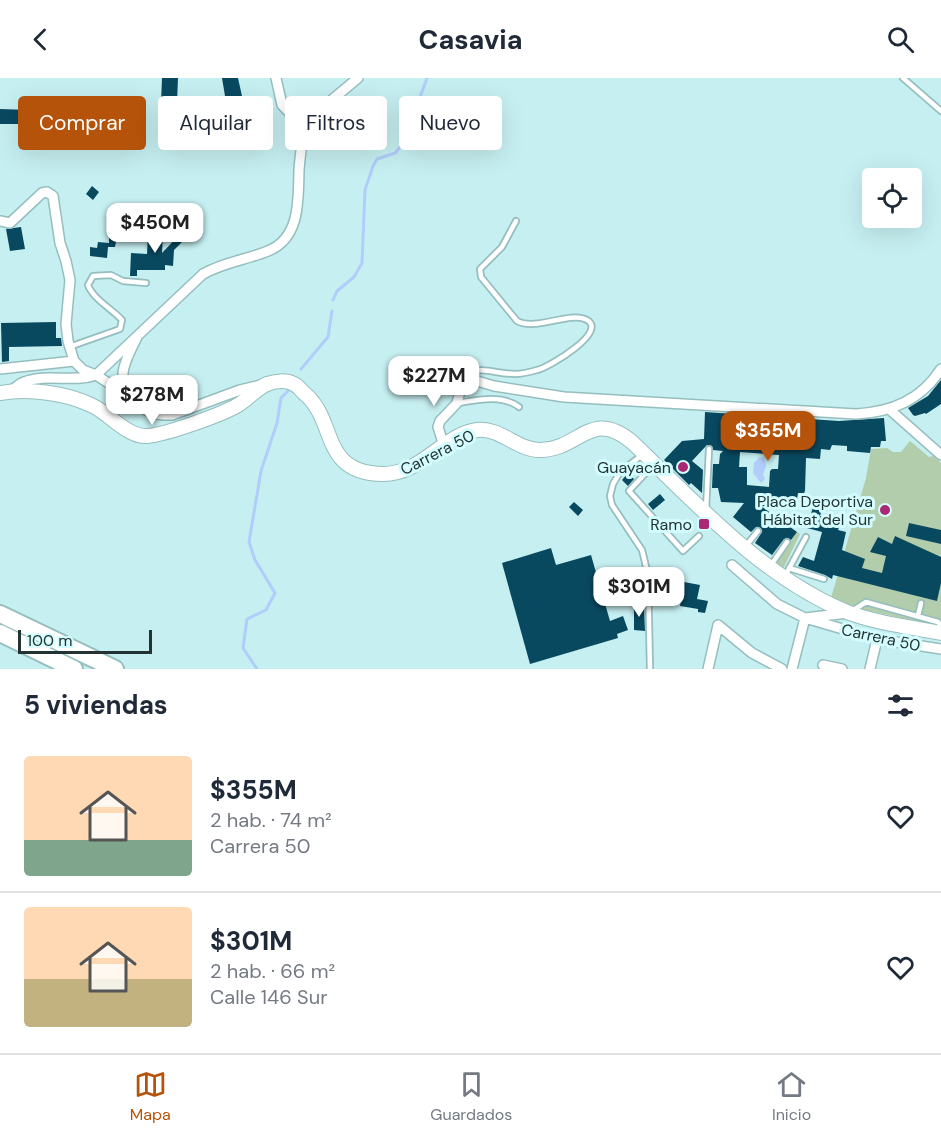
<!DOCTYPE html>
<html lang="es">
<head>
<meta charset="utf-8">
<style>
  body { margin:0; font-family:"DM Sans",sans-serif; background:#f2f2f3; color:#1f2937; height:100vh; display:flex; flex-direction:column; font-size:22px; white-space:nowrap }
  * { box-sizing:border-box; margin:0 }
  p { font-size:20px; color:#747a83 }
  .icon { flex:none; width:33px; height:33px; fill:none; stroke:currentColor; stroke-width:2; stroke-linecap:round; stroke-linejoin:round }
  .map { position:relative; height:591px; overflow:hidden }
  .side { display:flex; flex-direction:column; background:#fff; flex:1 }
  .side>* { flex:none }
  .banner { position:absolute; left:18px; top:18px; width:600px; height:54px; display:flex; gap:12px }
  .controls { position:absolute; left:862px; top:90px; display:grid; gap:12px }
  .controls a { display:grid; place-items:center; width:60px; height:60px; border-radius:6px; background:#fff; box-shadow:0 6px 24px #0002; font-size:30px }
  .scale { position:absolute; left:18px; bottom:15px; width:134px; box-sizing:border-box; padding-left:6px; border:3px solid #233333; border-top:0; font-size:16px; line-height:21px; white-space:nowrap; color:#233333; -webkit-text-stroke:4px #d3fdfe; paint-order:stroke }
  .price { position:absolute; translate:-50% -51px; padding:0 14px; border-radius:12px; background:#fff; color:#222; font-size:20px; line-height:39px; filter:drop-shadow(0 2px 3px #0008) }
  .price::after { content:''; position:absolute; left:50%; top:36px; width:18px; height:14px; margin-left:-9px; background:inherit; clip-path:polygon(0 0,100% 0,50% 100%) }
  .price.active { background:#b45309; color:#fff }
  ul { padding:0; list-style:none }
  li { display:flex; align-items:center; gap:18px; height:150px; padding:0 24px }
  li+li { border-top:2px solid #e0e1e3 }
  li span { display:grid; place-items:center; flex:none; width:168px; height:120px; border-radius:6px; color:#555 }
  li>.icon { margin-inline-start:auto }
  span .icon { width:72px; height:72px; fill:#fffc; stroke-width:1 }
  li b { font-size:26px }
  h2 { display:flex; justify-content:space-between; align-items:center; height:72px; padding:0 24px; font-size:26px }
  .pill { padding:0 21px; border-radius:6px; background:#fff; box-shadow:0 6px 24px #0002; font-size:21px; line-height:54px }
  .pill.active { background:#b45309; color:#fff }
  header { display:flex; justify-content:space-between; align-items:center; height:78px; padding:0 24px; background:#fff; font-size:27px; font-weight:700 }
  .tab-bar { display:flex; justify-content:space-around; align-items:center; height:84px; border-top:2px solid #e0e1e3; background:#fff; font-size:16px; color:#747a83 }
  .tab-bar a { display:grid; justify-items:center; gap:3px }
  .tab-bar .active { color:#b45309 }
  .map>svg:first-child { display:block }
</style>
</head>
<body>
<header><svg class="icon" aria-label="back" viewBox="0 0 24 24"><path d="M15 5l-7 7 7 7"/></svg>Casavia<svg class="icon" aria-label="search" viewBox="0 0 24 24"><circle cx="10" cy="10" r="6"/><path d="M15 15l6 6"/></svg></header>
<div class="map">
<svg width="941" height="591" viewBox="0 0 941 591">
  <rect width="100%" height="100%" fill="#c6eff1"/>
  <path fill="#b2cdab" d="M910,363L929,379L933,378L941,385V546L937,548L861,531L831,520L866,400L871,371L887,370L893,374H901Z
    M797,454L800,456L783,491L775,484Z"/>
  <path fill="#b1cdfb" d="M759,379L764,380L766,388L763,397L765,401L761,405L753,395L754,385Z"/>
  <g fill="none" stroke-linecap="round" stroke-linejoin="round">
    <path stroke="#b1cdfb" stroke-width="3" d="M333,222L337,213L354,199L362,185L365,112L373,88L377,81L395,75L403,66L427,0
      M301,291L328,259L332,233
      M257,591L243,570L247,541L266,532L275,515L255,482L249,464L261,393L277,345L281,320L291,310"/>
  </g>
  <path fill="#094960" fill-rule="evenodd" d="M162,0H178L177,25H161Z
    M222,0H238L244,27L227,30Z
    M0,31L30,32V50H21V46H0Z
    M92,108L99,114L93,122L86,116Z
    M21,149L25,171L10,173L6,151Z
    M183,153L188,158L174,172L173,188L165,187V192H137V198H130L131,175L147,176L148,155L163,156L162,175Z
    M109,157L117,158L115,169H108L107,180L90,178V169L97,170L98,164L109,165Z
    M56,244V260H61L62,268L9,269V283L2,284L1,245Z
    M941,302V326L926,336L925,335L915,338L913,337L908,330L928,318Z
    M705,334L839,343L884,340L886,363H881L880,369H871L870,375L847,373V368L832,367L830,372L821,371L820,381L806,380L805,413L804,415H798L796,427H793V430L761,428L797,454L791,462L788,460L784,461L772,477L755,465L762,454L761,450L756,449L751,454L733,439L744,425L721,424L718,410H712L713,386H719L720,376L723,373L713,372L712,368L707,367L692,383L703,392L702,415L691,405L689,407L664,382L682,363L704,361ZM740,374L779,377L778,391H772L770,393L769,409L747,407V389H739Z
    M628,395L634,401L628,408L622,402Z
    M660,416L665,422L653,432L648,426Z
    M574,424L583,432L578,438L569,429Z
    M813,429L822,431L820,438L841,444L838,452L846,454L842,472L865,481L862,490L882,495L886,478L870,474L878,459L892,466L895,458L941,479V505L937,523L833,497L832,501L825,497L798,488L803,479L814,483L822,454L807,450Z
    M909,445L941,452V466L906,458Z
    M551,470L556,487L591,477L610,543L623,538L628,552L617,556L618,560L530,586L502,485Z
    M684,504L700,507L697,521L708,523L705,535L698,534V531L680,528Z
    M634,528H644L645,553L634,552Z"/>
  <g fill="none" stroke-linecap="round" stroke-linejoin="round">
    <defs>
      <path id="service" d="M903,0L941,33
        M69,269L120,251L122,242C112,231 93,221 88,207L93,198L111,197L123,203L146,205
        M467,300L478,292C490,292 502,296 515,296C522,296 530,294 537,292C548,290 612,252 585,241C568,234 536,253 517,243L481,199L480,191L502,169L516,143
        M457,325C477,322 502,316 519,329
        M642,377L620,394L613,406L610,418L612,427L642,472L648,497L650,591
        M654,386L629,413L683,473L699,458
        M706,432L709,371
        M745,469L758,453
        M771,487L787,464
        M789,490L824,501
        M785,498L806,459
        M852,533L866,524L938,544L941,548
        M918,538L921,525"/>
      <path id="minor" d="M304,50L315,36L358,0
        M0,143L10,145L42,115L47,114L53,118L60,165L66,183L70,202L66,246L68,263L74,283L83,292L96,297L133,321
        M137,259C132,270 124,283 123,295C122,309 136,328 148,333C156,337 163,337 172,337L240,312L261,307
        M0,291L74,283
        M12,312C16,309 20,305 24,304C47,295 73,305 96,297L203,196C224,184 246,182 268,173C301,160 298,121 299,92C300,78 302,64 304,50L282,27L276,0
        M889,331L941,377
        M444,368L438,349L440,343L457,325L462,305L467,300L494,308L564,319L856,336C892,334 921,322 941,291
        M732,487L777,526L805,540L877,561L941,571
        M823,587L842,591
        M708,591L718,547L752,575L782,591
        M792,591L805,540L848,535
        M870,591L877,561"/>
      <path id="secondary" d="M0,315C29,310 67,315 93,328C110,336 128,360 148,358C167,356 221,337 238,327C248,321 257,310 267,306C275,303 286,302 294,306C298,308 301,312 304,315C338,343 319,395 383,396C422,396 443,357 477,352C500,349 518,373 541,372C580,371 591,330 632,364C697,426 762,499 847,534C876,545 910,549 941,555"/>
      <path id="trunk" d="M0,536L115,591
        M0,555L74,591"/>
    </defs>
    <use href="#service" stroke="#96bebf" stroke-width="8"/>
    <use href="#minor" stroke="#96bebf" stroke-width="12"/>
    <use href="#secondary" stroke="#96bebf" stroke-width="16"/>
    <use href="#trunk" stroke="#96bebf" stroke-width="20"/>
    <use href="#service" stroke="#fff" stroke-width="4.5"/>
    <use href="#minor" stroke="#fff" stroke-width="9"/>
    <use href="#secondary" stroke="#fff" stroke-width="14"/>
    <use href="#trunk" stroke="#fff" stroke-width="16"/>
  </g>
  <g fill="#aa2874" stroke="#d3fdfe" stroke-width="2">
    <circle cx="683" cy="389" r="6"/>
    <circle cx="885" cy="432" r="6"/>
    <rect x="698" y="440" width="12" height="12" rx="3"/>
  </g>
  <g text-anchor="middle" stroke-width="6" stroke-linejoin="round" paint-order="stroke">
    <g font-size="16" fill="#233333" stroke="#d3fdfe">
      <text transform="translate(437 374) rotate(-27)" y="6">Carrera 50</text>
      <text transform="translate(881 559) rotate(12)" y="6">Carrera 50</text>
    </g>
    <g font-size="16" fill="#233333" stroke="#d3fdfe" text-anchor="end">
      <text x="671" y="395">Guayacán</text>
      <text x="873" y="429">Placa Deportiva<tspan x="873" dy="18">Hábitat del Sur</tspan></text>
      <text x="692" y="452">Ramo</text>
    </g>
  </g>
</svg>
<div class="controls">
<a><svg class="icon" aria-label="locate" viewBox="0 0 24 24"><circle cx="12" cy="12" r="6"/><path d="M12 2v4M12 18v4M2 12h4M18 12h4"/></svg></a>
</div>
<div class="scale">100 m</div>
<b class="price" style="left:155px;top:176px">$450M</b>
<b class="price" style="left:434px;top:329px">$227M</b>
<b class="price" style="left:152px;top:348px">$278M</b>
<b class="price active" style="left:768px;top:384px">$355M</b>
<b class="price" style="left:639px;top:540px">$301M</b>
<div class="banner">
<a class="pill active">Comprar</a>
<a class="pill">Alquilar</a>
<a class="pill">Filtros</a>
<a class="pill">Nuevo</a>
</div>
</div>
<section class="side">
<h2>5 viviendas<svg class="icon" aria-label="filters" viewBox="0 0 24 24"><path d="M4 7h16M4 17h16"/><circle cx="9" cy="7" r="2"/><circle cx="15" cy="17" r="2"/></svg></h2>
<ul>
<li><span style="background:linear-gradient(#ffd9b3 70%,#7fa58c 0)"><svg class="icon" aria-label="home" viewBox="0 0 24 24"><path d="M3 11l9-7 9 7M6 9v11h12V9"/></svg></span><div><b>$355M</b><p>2 hab. · 74 m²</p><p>Carrera 50</p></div><svg class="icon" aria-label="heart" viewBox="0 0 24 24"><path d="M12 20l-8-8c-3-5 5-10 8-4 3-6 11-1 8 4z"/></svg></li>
<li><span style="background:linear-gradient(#ffd9b3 60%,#c2b280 0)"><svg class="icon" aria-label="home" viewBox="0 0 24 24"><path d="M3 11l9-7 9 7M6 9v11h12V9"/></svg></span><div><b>$301M</b><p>2 hab. · 66 m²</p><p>Calle 146 Sur</p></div><svg class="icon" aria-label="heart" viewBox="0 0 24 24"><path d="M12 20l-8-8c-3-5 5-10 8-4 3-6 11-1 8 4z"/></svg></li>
</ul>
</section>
<nav class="tab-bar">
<a class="active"><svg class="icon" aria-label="map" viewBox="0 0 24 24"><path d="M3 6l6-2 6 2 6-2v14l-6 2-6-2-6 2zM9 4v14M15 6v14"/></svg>Mapa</a>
<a><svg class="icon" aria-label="saved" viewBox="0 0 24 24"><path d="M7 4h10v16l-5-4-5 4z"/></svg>Guardados</a>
<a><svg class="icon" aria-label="home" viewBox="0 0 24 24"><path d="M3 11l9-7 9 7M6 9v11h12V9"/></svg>Inicio</a>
</nav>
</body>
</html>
